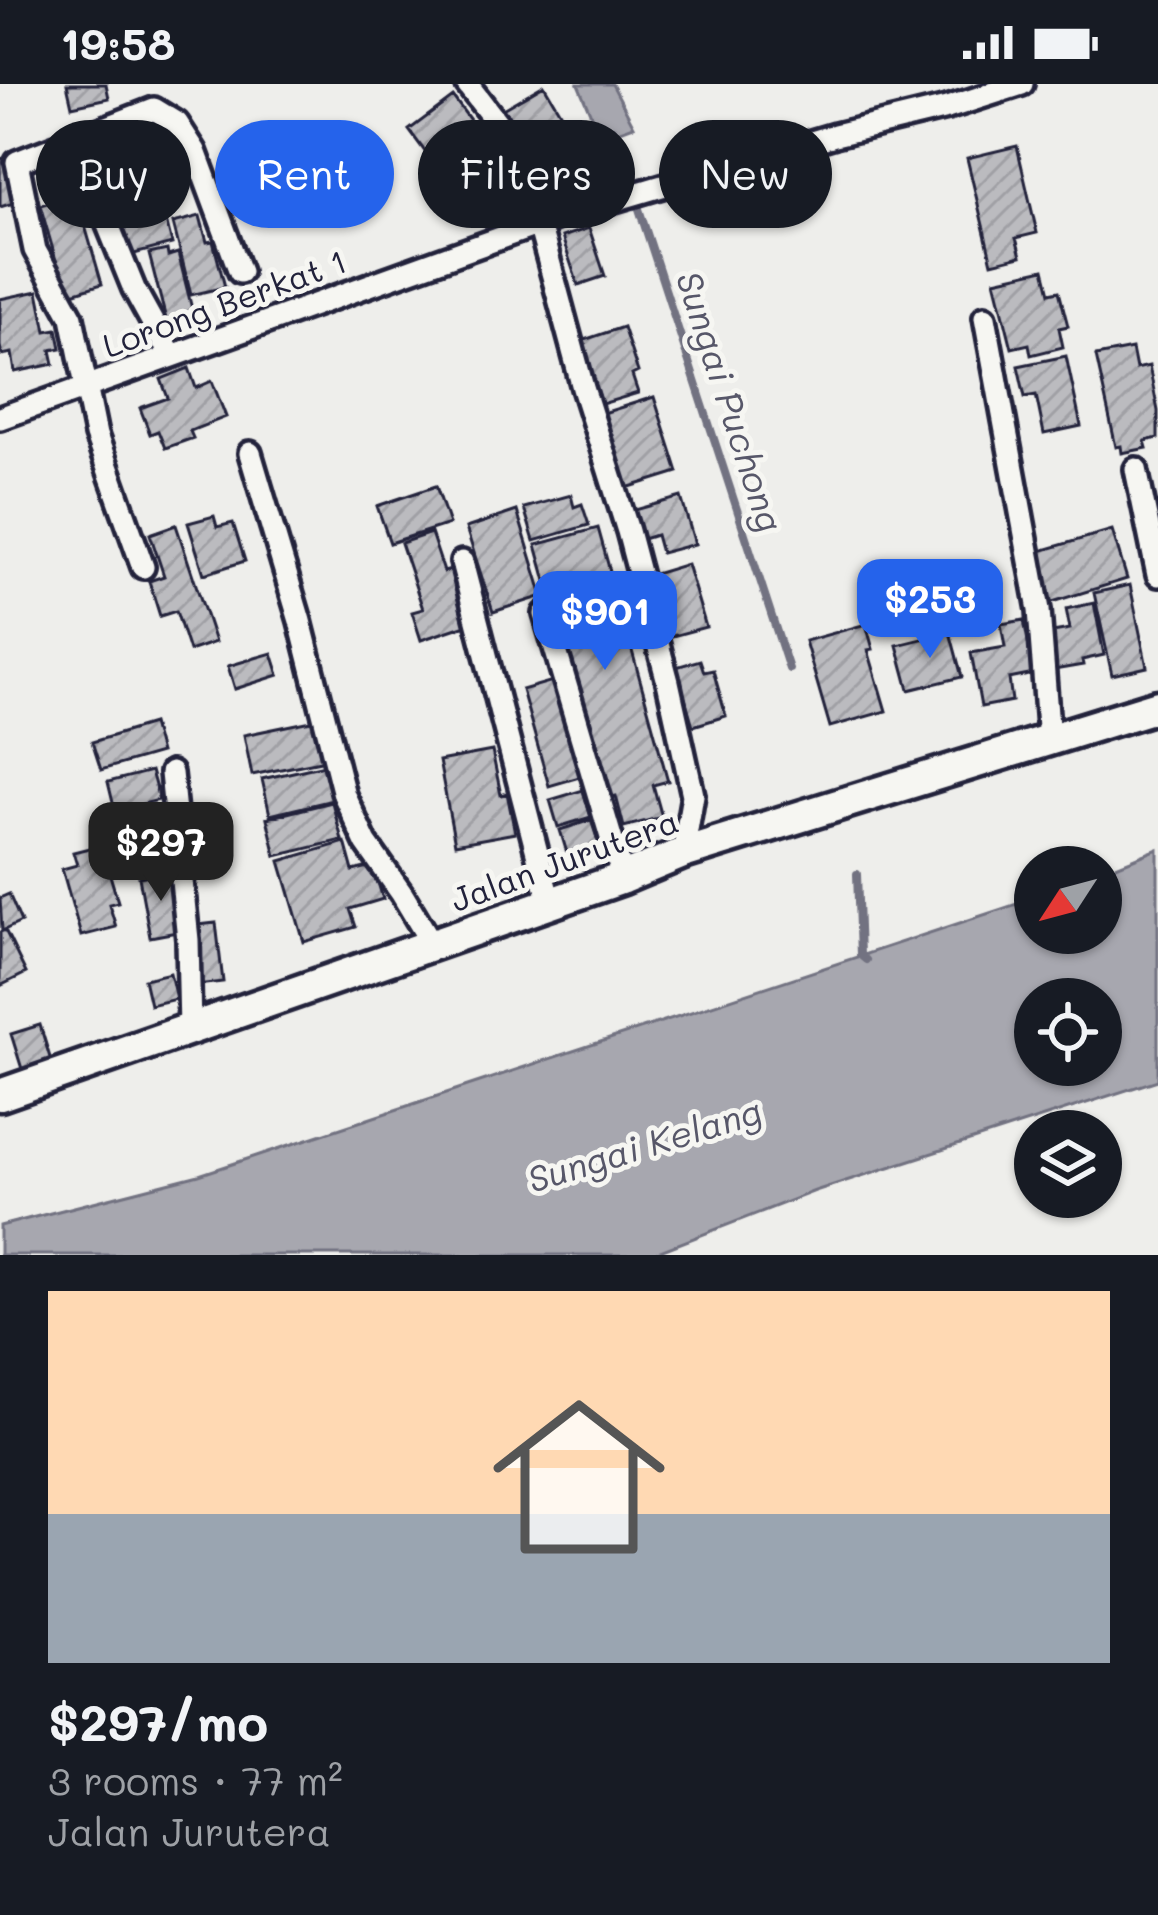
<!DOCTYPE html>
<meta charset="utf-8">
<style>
:root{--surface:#171b24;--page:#20242c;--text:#f1f3f6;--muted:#9ea1a6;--accent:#2563eb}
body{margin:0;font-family:Mali,sans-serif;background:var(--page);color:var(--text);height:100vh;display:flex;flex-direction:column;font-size:45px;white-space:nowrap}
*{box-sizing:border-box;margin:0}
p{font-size:39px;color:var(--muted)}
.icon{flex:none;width:66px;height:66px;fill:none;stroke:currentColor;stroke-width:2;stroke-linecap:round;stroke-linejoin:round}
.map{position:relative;height:1171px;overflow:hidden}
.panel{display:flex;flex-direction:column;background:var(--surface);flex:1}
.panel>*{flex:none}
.guide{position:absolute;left:36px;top:36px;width:1086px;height:108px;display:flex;gap:24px}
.needle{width:78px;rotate:234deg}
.fabs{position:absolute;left:1014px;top:762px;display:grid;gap:24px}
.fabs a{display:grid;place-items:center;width:108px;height:108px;border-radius:50%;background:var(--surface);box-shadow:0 3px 9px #0004;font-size:60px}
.price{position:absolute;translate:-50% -102px;padding:0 27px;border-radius:24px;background:var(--accent);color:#fff;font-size:39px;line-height:78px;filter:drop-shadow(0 3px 6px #0008)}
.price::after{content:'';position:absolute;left:50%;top:72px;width:36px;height:27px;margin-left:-18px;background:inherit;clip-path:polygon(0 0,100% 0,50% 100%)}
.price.active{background:#222;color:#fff}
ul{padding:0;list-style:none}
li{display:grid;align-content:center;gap:24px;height:636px;padding:0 48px}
li span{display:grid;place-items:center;height:372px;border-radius:0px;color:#555}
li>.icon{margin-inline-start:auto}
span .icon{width:216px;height:216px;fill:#fffc;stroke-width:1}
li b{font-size:51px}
.chip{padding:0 42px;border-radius:54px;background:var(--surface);box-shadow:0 3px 9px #0004;font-size:42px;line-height:108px}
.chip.active{background:var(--accent);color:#fff}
.status{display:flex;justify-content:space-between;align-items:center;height:84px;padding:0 60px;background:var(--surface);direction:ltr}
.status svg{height:33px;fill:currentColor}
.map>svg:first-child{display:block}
.water{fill:#a7a7af;stroke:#727281;stroke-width:3;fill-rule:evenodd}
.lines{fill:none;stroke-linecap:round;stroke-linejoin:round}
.stream{stroke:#727281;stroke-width:8}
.building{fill:url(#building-hatch);stroke:#22223b;stroke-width:3}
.street-casing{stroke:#22223b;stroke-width:30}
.secondary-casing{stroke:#22223b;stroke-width:39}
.street{stroke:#f6f6f2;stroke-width:21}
.secondary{stroke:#f6f6f2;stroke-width:30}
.labels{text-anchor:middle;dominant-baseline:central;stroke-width:10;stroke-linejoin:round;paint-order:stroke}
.street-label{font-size:33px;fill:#22223b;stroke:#f6f6f2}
.water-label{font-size:36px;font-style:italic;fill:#575769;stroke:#f6f6f2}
</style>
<div class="status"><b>19:58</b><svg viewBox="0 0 49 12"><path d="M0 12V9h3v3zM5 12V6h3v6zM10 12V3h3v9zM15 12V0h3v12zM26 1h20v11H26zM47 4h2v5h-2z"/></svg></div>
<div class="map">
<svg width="1158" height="1171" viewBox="0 0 1158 1171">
<defs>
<pattern id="building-hatch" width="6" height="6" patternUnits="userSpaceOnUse" patternTransform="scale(3)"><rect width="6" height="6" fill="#bbbbbf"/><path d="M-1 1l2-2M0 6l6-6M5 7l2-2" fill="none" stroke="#a0a0a5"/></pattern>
</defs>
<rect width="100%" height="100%" fill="#eeeeeb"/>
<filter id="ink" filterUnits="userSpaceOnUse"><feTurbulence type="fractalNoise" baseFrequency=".00833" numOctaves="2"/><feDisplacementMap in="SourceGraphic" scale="24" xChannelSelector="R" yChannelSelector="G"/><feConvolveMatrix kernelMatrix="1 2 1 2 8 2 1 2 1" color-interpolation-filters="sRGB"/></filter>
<g filter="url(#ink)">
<path class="water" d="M578,0h34l22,42 -33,12z
M1158,765v231l-343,111 -165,64h-650v-29l199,-51 836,-277v35h66v-61zM1035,915h66v66h-66z"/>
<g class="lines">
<path class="stream" d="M613,45l176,540
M857,790l3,81 6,5"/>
</g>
<path class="building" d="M67,0h39l3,14 -37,8z
M544,1l27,46 -46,26 -26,-46z
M453,13l25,34 -44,33 -25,-34z
M1017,62l20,87 -21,5 5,18 -29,7 -25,-105z
M4,74l13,44 -17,5v-48z
M159,109l13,51 -45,12 -14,-51z
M76,111l26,89 -36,11 -26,-90z
M200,132l7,26 6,-1 12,46 -34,8 -18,-72z
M589,144l16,48 -27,9 -16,-48z
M167,166l1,6 10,-3 16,64 -27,6 -18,-69z
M1044,185l6,24 9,-2 9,35 -9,2 4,19 -32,8 -2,-11 -17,4 -17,-68z
M38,207l8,40 11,-2 4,19 -10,2 3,14 -39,8 -3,-19 -10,2 -2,-9v-47z
M623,243l15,45 -6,3 6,18 -36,11 -21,-63z
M1132,265l4,20 13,-3 9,45v27l-13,3 2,7 -25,5 -1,-7 -5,1 -20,-91z
M1066,272l15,70 -37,8 -8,-39 -11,2 -7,-31z
M189,284l7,20 16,-7 14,36 -36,14 3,7 -28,10 -7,-17 -8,3 -10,-26 28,-10 -7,-19z
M654,313l24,75 -55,17 -23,-75z
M436,402l13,38 -59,19 -13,-37z
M571,411l3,12 8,-3 7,21 -55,16 -10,-33z
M681,413l14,47 -34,9 -5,-18 -13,4 -8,-29z
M517,427l26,85 -50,16 -27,-84z
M214,432l3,11 16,-4 12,38 -41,13 -16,-51z
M176,441l39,117 -26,9 -13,-40 -16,5 -11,-35 15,-5 -14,-42z
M598,444l70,253 -15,4 9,32 -38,10 -8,-31 -9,2 -71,-253z
M1112,446l15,49 -81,25 -16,-50z
M431,449l13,39 10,-3 18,54 -51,17 -9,-28 11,-3 -22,-66z
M687,480l19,63 -37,10 -18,-62z
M1130,501l17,82 -35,8 -18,-82z
M1094,519l10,52 -22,5 1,5 -29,5 -7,-37 23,-4 -4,-20z
M1024,536l10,54 -25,5 3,22 -31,6 -10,-54 34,-6 -4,-23z
M866,540l7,25 -5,1 18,61 -56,16 -25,-86z
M950,548l12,45 -53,13 -12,-45z
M272,569l7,22 -44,14 -7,-23z
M700,576l4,12 9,-2 13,46 -33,10 -17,-59z
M556,596l27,96 -34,10 -27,-96z
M321,635l9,40 -78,16 -8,-40z
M152,640l8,29 -59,17 -9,-28z
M492,667l9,44 6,-2 8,40 -60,11 -16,-83z
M329,680l8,35 -67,16 -8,-36z
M151,687l8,29 -44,11 -7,-29z
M583,706l8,27 -33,10 -8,-27z
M332,718l10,38 -66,16 -9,-38z
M591,736l8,24 -32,9 -7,-23z
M345,758l8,29 20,-5 10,33 -33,10 6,18 -52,15 -24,-81z
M101,761l17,57 -9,2 7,23 -35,9 -19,-67 15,-4 -4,-13z
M171,787l11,60 -32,6 -11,-60z
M9,810l12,28 -19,9 -2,-33z
M216,839l7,59 -27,3 -7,-59z
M5,846l21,43 -26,13v-54z
M170,889l6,26 -26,6 -6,-26z
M40,941l11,36 -29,8 -11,-35z"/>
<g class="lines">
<g class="street-casing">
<path id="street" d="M467,0l100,130
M79,52l27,84 28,69 37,67
M539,140l44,164 45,143 40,151 25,113 -10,58
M985,233l54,293 10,130
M0,334l567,-204 268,-79 112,-27 75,-24
M250,369l50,168 44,174 22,48 36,51 30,50
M1136,385l22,106
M462,478l88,341
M143,483l-47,-132 -24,-118 -37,-67 -18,-88 137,-53 23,14 18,28 45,121
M545,530l78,264
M171,689l17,167 2,89"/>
</g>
<g class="secondary-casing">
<path id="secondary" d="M0,1011l623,-217 60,-25 475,-147"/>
</g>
<use href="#street" class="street"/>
<use href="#secondary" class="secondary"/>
</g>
</g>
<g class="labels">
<g class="street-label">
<text transform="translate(224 218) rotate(-20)">Lorong Berkat 1</text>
<text transform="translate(564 775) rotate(-20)">Jalan Jurutera</text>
</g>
<g class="water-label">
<text transform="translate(731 317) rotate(72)">Sungai Puchong</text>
<text transform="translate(644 1060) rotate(-17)">Sungai Kelang</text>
</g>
</g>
</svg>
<div class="fabs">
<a><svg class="needle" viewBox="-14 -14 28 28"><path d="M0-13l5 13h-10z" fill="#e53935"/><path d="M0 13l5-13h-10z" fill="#9ea1a6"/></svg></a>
<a><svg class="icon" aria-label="locate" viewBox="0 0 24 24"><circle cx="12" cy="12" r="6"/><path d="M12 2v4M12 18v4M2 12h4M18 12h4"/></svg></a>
<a><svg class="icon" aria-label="layers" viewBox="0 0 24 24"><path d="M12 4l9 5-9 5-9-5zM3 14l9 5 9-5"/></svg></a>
</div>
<b class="price" style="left:930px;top:577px">$253</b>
<b class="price" style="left:605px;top:589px">$901</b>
<b class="price active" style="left:161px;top:820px">$297</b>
<div class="guide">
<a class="chip">Buy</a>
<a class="chip active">Rent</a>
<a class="chip">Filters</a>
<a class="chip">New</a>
</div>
</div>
<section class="panel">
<ul>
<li><span style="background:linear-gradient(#ffd9b3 60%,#9aa5b1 0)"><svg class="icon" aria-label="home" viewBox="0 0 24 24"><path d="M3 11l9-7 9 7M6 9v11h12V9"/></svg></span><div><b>$297/mo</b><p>3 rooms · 77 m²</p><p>Jalan Jurutera</p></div></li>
</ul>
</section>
